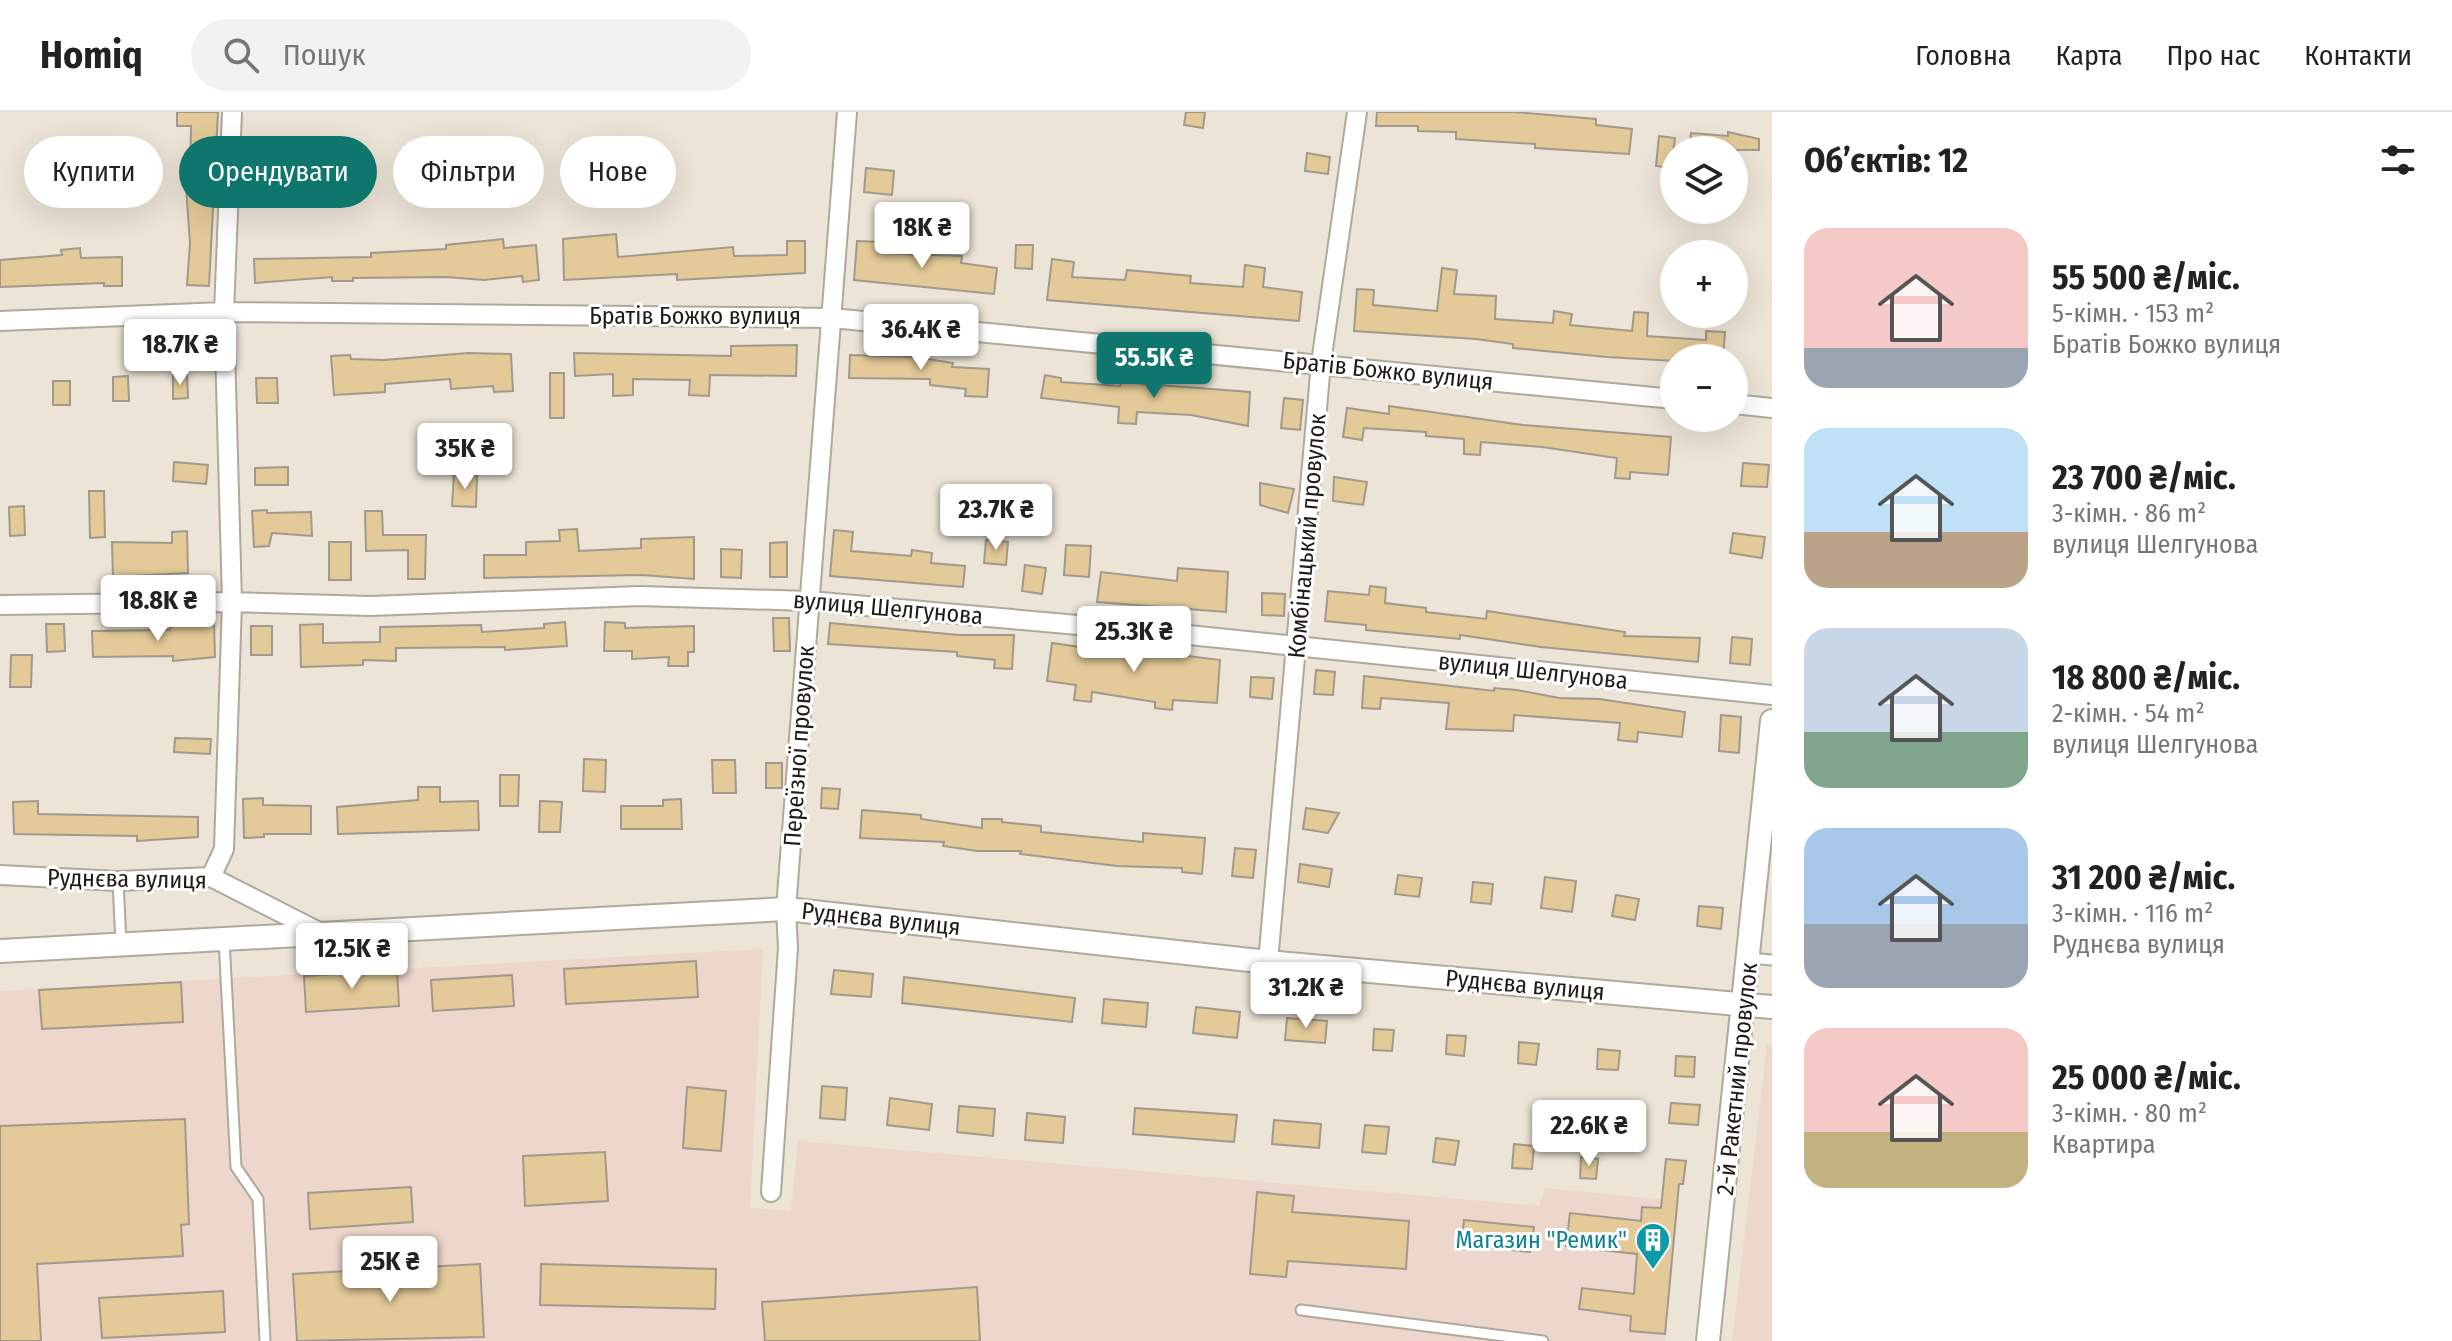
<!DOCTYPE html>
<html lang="uk">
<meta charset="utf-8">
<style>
:root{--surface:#fff;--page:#f2f2f2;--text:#222;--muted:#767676;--line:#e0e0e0;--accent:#0f766e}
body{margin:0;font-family:"Fira Sans Condensed",sans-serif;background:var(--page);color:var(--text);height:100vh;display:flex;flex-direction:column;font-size:30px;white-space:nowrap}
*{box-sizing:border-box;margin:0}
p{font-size:26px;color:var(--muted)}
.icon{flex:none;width:44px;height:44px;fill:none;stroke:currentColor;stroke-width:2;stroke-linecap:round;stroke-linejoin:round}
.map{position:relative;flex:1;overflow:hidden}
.panel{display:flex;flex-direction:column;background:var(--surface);width:680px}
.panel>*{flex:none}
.guide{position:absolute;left:24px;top:24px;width:760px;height:72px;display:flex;gap:16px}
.tools{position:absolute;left:1660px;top:24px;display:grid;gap:16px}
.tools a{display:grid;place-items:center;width:88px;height:88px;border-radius:50%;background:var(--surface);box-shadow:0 8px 32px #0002;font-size:40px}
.price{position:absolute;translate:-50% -68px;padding:0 18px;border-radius:8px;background:#fff;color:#222;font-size:26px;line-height:52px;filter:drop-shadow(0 2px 4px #0008)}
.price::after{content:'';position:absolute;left:50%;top:48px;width:24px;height:18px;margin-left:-12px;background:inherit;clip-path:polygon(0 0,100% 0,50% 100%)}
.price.on{background:var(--accent);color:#fff}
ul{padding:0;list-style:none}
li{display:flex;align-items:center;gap:24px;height:200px;padding:0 32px}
li span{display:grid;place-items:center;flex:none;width:224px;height:160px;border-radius:24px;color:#555}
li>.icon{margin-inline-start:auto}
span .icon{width:96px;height:96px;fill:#fffc;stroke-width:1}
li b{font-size:34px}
h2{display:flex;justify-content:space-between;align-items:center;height:96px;padding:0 32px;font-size:34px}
.pill{padding:0 28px;border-radius:36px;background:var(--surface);box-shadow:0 8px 32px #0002;font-size:28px;line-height:72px}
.pill.on{background:var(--accent);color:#fff}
header{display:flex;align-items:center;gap:48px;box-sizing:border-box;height:112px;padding:0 40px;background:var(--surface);border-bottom:2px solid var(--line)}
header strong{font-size:38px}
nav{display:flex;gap:44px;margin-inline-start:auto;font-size:28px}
.search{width:560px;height:72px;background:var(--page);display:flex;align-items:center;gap:20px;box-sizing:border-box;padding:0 28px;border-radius:44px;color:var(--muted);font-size:30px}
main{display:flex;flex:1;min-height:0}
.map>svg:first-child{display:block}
.industrial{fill:#edd6cb}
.building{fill:#e3ca98;stroke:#a19a8c;stroke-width:2}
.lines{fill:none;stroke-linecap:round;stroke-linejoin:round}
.service-casing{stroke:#b0a99b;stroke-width:13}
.minor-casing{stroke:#b0a99b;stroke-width:22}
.tertiary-casing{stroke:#b0a99b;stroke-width:26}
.service{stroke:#fff;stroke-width:9}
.minor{stroke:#fff;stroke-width:18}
.tertiary{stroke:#fff;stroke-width:22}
.labels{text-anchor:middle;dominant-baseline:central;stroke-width:6;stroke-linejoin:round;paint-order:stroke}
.street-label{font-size:24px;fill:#1e1c17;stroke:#fff}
.culture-label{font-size:24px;fill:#0d838f;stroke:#fff;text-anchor:end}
</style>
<header>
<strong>Homiq</strong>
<div class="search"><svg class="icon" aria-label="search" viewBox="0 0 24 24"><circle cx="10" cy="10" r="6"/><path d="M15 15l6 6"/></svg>Пошук</div>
<nav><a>Головна</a><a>Карта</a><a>Про нас</a><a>Контакти</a></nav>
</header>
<main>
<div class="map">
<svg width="1772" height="1229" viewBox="0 0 1772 1229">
<rect width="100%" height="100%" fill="#ece4d6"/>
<path class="industrial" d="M763,837l-13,259 41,3 7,-70 741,65 6,-18 132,13 -12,140h-1665v-350z
M1767,933h5v296h-40z"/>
<path class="building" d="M177,0h41l-9,174 -22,-1 3,-42 -4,-56h4l1,-61h-14z
M1186,0h19l-2,16 -19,-3z
M1377,0h137l82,7v6l36,4 -3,25 -94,-6v-4l-79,-5v-7l-38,-1v-5h-42z
M1728,20l31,7v11h-70l2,-17 37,3z
M1659,24l16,2 -4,30 -15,-2z
M1307,41l23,4 -2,17 -23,-3z
M866,56l28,3 -2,24 -28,-3z
M616,122l2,23 115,-10 1,9 53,-1v-14h18v32l-128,7v-6l-113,6 -1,-41z
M503,127l1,9 32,-3 3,35 -16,2 -1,-6 -38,4 -37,-3 -94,1v3h-21v-4l-77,6 -1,-24 117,-2v-4l75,-4v-4z
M857,129l22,1 -1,11 84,3 -1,7 36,5 -3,26 -140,-14z
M1016,133h17l-1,24 -17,-1z
M80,136l1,10 41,-1v29h-18v-3l-104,4v-27l62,-5 -1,-5z
M1052,147l22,3 -2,15 53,3 2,-10 64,6 -1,7 53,4 2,-22 20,3 -2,19 39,5 -3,29 -252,-21z
M1442,156l15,2 -3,24 42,2 -1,23 58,4 1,-12 18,3 -2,11 62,6 2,-19 14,1 -1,23 59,4v-9l19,1 -2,26h-49v3l-67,-4 -94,-9v-4l-37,-5 -122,-8 3,-42 17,1 -1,15 64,6z
M797,233l-1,31 -86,-1 -1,21 -20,-1 1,-15 -57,-1v16l-20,1v-22l-38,2 -1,-23 157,3v-10z
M468,241l43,1 2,37 -19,1 -1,-6 -42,3 -1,-10 -65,5v8l-51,3 -3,-39 19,-1 1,4 33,1z
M850,243l66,2 37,6 -1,4 37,2 -2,28 -22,-1 1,-7 -36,-4v-6l-81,-1z
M550,261h14v45h-14z
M173,263h14l1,23 -15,1z
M1045,263l16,3v4l59,4 1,-4 129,10 -2,34 -57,-11 -54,-3 -1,12 -18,-1 1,-16 -78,-9z
M128,264l1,25h-16v-24z
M256,266h21l1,25h-21z
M53,269h17v24h-17z
M1284,286l19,2 -3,30 -19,-2z
M1389,294l134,19 148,12 -3,38 -38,-3v7l-15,-1 2,-20 -75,-11 -61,-5 -1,13 -16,-1v-15l-38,-3v-4l-62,-4 -2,12 -19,-3 4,-29 42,6z
M174,350l34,3 -2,19 -33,-3z
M1743,351l26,2 -2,22 -26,-1z
M288,355v18h-33v-17z
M454,362l23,2 -1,31 -24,-1z
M1334,365l33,5 -4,23 -30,-4z
M1260,371l34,6 -6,24 -28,-8z
M89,379h15l1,46 -15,1z
M24,394l1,29 -15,1 -1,-29z
M267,398v3l44,-1 1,24 -40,-3 -3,13 -15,1 -2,-36z
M365,399h17l1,24h43l-1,44h-17v-29l-42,1z
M577,417l2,22 62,-3v-9l53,-2v42l-52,-4 -158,3v-23h42v-13l34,-1 -1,-11z
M834,418l19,2 -2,19 60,5 1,-6 20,3 -1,10 34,3 -2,21 -133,-11z
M187,419l1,42 -75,4 -1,-35 60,1v-11z
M1733,421l32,4 -3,21 -32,-5z
M986,428l22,2 -2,23 -22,-2z
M329,430h22v38h-22z
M787,430v35h-17v-34z
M1066,433l25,1 -2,31 -25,-2z
M721,437l21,1 -1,28 -20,-1z
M1025,453l21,3 -4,26 -20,-3z
M1178,456l50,4 -2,40 -129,-10 4,-30 76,9z
M1370,474l16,2 -1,15 41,5v4l60,7 1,-8 138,21 -1,4 76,2 -2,24 -157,-15 -81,-12v4l-94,-9v-5l-41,-4 3,-30 41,4z
M1262,481l23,1 -1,22 -22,-1z
M773,506h16l1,33h-16z
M565,510l2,24 -62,4v-3l-109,1v13l-33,-1v5l-62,2 -1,-42 23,-1v19l57,-1v-15l101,-2 1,7 62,-4v-4z
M605,510l20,1v5l69,-2v26h-6v14h-20l1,-9 -37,2v-8h-28z
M200,511h14l1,34 -42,4v-5l-80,1 -1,-26 78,-1v-3z
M830,511l129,12h55l-2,34 -18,-1 1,-8 -38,-4v-4l-129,-8z
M46,512h18l1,27 -18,1z
M251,514h21v29h-21z
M1732,525l20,2 -2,26 -20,-2z
M1080,530l140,18 -3,43 -44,-3 -1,10 -17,-2v-6l-63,-10 -1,10 -17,-2 2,-15 -29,-4 5,-38 28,4z
M11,543h21l-1,32h-21z
M1316,558l19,2 -2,23 -19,-1z
M1364,564l130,15v-3l23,2 42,8 41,1 85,13 -3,25 -44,-5 -1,10 -19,-2 2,-17 -106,-8 -1,16 -67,-2 3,-26 -68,-5 -1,11 -18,-1z
M1251,565l23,1 -2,21 -22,-2z
M1721,603l20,2 -2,36 -20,-2z
M175,626l36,1 -1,15 -36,-2z
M584,647l22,1 -1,32 -22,-1z
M712,648h23l1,33h-23z
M766,651h16v25h-16z
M500,663h19l-1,31h-18z
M418,675h22v15l38,-1 1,29 -141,4 -1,-27 81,-7z
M822,676l18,1 -2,20 -17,-1z
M263,686v7l48,1v28h-47v3l-20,1 -1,-39z
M681,687l1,30h-61v-23h42v-6z
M38,689v13l160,3v20l-61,4v-5l-123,-2 -1,-32z
M540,689l22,1 -2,30h-21z
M1306,696l33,5 -11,20 -25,-4z
M862,698l59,5v4l61,9v-9h20v3l39,4v6l102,10v-9l62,5 -3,36 -20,-2v-4l-65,-2 -97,-12 1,-3h-44l-34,-5 1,-4 -84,-4z
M1235,736l21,2 -3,28 -21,-2z
M1300,752l32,5 -3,18 -31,-5z
M1398,763l24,3 -3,19 -24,-3z
M1545,765l31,4 -4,31 -31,-4z
M1473,770l20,2 -2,20 -20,-2z
M1616,783l23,4 -4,21 -23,-4z
M1699,794l24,2 -2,21 -24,-3z
M696,849l2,36 -132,7 -2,-35z
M397,858l2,36 -93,6 -2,-36z
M834,858l39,4 -2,23 -40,-3z
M512,863l2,31 -81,5 -2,-31z
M904,865l171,21 -3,24 -170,-19z
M181,870l2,40 -141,7 -3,-39z
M1104,887l44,4 -2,24 -44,-4z
M1196,895l44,5 -3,26 -44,-5z
M1287,906l40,3 -2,22 -40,-3z
M1374,917l20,1 -2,21 -19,-1z
M1447,923l19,1 -2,20 -18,-2z
M1519,930l20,2 -3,21 -18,-2z
M1598,937l22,2 -2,19 -21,-1z
M1676,944l19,1 -1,20 -19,-1z
M822,974l25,2 -2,32 -25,-2z
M687,975l39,4 -5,60 -38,-3z
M890,986l42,6 -3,26 -42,-5z
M1671,991l29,2 -2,20 -29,-2z
M959,994l36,3 -2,27 -36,-4z
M1135,996l102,7 -3,27 -101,-8z
M1027,1001l38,4 -2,26 -38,-3z
M185,1007l4,105 -8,1 2,31 -146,8 4,77h-41v-215z
M1274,1008l47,4 -2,24 -47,-4z
M1365,1013l24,2 -3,27 -24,-2z
M1436,1026l23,3 -4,24 -22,-3z
M1514,1032l20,2 -2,23 -20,-1z
M605,1040l3,49 -83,5 -2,-50z
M1581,1045l17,2 -2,20 -16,-1z
M1666,1047l20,2 -3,23h-4l-14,150 -35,-3 1,-15 -52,-7 3,-21 52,6 3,-40 -71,-8 4,-33 71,8 1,-14 19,1z
M411,1075l2,35 -103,7 -2,-36z
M1257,1080l37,4 -2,16 117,9 -3,48 -118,-8 -2,16 -36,-3z
M1464,1108l70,7 -4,25 -69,-7z
M480,1152l4,73 -187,4 -4,-67z
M541,1152l175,5 -1,40 -175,-4z
M977,1175l3,54h-215l-3,-39z
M223,1179l2,41 -123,6 -3,-40z"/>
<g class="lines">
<g class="service-casing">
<path id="service" d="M118,769l3,63
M224,827l12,228 22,32 7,142
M1749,846l23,2
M1301,1198l242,31"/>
</g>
<g class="minor-casing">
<path id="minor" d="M0,209l224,-9 608,6 842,81
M1734,292l38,4
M0,493l232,-3 139,4 269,-10 170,5 369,33 593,61
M0,763l118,6 93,-4 112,57
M211,765l13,-28 8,-247 -8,-290 8,-200
M1268,850l53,-599 36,-251
M771,1080l17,-244 -2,-39 61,-797"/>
</g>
<g class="tertiary-casing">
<path id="tertiary" d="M0,839l786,-42 482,53 504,45
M1708,1229l64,-620"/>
</g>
<use href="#service" class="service"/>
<use href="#minor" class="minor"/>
<use href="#tertiary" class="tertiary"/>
</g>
<defs>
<g id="building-pin" transform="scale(1.8)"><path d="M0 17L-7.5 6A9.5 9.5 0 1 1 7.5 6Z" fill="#0f9aa8" stroke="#fff"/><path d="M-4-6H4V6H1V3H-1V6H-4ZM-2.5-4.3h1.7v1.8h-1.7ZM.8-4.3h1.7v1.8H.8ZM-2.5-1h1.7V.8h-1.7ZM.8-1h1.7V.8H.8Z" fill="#fff"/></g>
</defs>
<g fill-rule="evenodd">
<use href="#building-pin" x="1653" y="1128"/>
</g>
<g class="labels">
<g class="street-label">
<text x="695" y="204">Братів Божко вулиця</text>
<text transform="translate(1388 259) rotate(6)">Братів Божко вулиця</text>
<text transform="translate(1307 424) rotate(-85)">Комбінацький провулок</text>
<text transform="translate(888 496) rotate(5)">вулиця Шелгунова</text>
<text transform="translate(1533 559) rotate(6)">вулиця Шелгунова</text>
<text transform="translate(799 634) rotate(-86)">Переїзної провулок</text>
<text transform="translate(127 767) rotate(1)">Руднєва вулиця</text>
<text transform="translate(881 807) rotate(6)">Руднєва вулиця</text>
<text transform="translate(1525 873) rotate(5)">Руднєва вулиця</text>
<text transform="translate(1737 967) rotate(-84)">2-й Ракетний провулок</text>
</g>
<g class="culture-label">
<text x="1627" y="1128">Магазин "Ремик"</text>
</g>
</g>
</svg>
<div class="tools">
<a><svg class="icon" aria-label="layers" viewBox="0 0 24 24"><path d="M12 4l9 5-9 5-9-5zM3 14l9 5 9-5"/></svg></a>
<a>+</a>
<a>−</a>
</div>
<b class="price" style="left:922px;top:158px">18K ₴</b>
<b class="price" style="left:921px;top:260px">36.4K ₴</b>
<b class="price" style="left:180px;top:275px">18.7K ₴</b>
<b class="price on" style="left:1154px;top:288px">55.5K ₴</b>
<b class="price" style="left:465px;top:379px">35K ₴</b>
<b class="price" style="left:996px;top:440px">23.7K ₴</b>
<b class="price" style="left:158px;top:531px">18.8K ₴</b>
<b class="price" style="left:1134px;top:562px">25.3K ₴</b>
<b class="price" style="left:352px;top:879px">12.5K ₴</b>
<b class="price" style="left:1306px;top:918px">31.2K ₴</b>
<b class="price" style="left:1589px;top:1056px">22.6K ₴</b>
<b class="price" style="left:390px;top:1192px">25K ₴</b>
<div class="guide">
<a class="pill">Купити</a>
<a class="pill on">Орендувати</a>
<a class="pill">Фільтри</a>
<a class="pill">Нове</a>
</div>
</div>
<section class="panel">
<h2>Об’єктів: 12<svg class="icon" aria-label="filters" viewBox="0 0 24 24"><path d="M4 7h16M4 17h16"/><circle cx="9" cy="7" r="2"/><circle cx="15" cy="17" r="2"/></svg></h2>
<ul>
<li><span style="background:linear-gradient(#f6c9c9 75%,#9aa5b1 0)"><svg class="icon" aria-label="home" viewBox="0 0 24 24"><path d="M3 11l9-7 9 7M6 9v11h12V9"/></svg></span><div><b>55 500 ₴/міс.</b><p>5-кімн. · 153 m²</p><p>Братів Божко вулиця</p></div></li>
<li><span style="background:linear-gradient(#bfe0f5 65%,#b9a48a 0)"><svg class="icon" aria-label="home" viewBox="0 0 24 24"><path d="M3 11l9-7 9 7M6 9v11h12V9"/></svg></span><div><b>23 700 ₴/міс.</b><p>3-кімн. · 86 m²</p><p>вулиця Шелгунова</p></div></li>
<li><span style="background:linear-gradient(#c9d6e8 65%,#7fa58c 0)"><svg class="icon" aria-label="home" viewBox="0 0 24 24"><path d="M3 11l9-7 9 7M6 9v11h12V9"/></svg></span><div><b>18 800 ₴/міс.</b><p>2-кімн. · 54 m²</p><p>вулиця Шелгунова</p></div></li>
<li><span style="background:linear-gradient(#a9c7e8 60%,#9aa5b1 0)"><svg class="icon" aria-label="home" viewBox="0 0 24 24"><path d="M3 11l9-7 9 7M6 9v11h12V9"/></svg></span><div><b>31 200 ₴/міс.</b><p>3-кімн. · 116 m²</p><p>Руднєва вулиця</p></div></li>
<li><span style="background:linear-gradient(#f6c9c9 65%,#c2b280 0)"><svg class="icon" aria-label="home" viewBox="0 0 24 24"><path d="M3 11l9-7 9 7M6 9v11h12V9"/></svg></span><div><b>25 000 ₴/міс.</b><p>3-кімн. · 80 m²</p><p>Квартира</p></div></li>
</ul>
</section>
</main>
